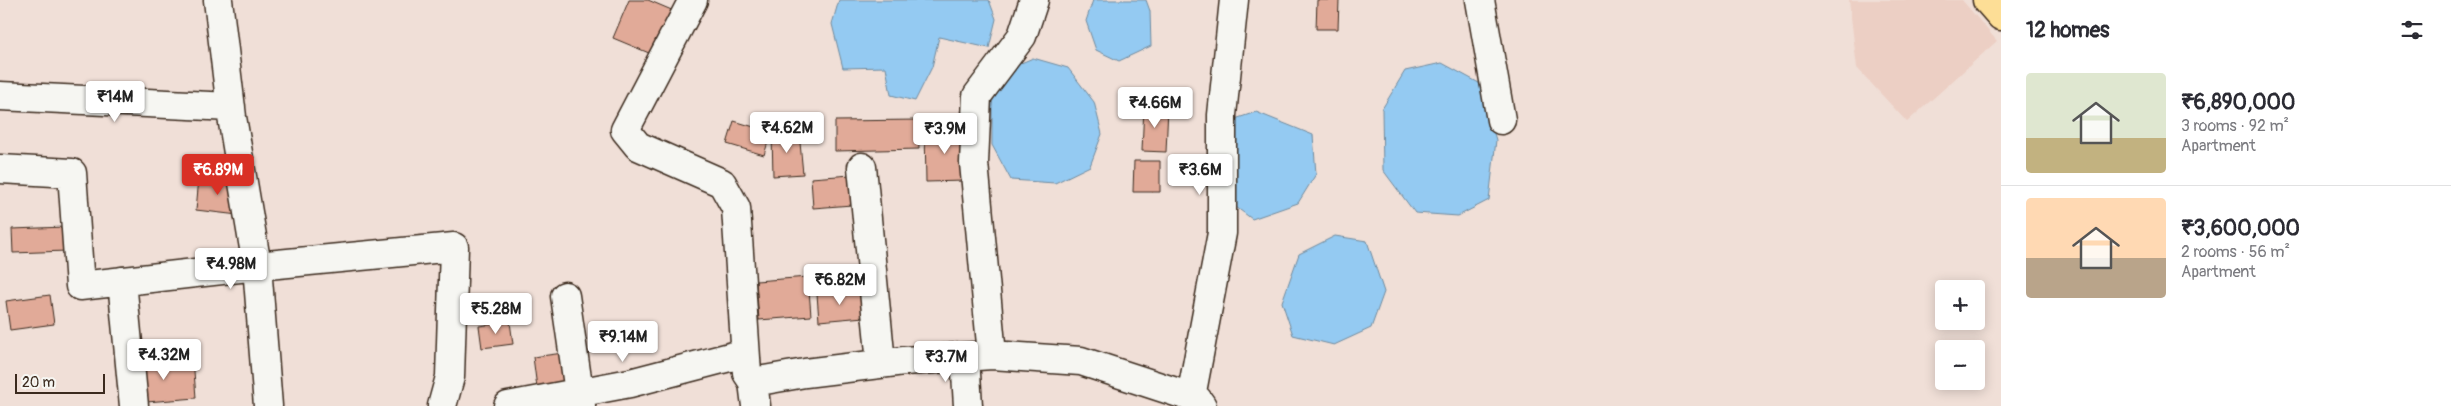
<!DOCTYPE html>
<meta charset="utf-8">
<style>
:root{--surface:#fff;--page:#f2f2f3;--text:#2b2b33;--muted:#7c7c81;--line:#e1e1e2;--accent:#d93025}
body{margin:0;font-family:Pangolin,sans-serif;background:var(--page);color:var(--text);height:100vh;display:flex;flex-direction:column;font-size:19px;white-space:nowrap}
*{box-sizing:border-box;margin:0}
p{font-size:16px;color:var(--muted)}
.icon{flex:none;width:28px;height:28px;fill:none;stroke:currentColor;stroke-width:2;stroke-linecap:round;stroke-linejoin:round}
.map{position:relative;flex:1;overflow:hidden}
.sheet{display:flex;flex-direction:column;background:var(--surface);width:450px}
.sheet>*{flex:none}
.fabs{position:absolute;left:1935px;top:280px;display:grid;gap:10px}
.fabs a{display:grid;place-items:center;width:50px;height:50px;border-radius:5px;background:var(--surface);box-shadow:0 2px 12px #0003;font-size:25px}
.scale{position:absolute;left:15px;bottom:12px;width:90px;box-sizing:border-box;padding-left:5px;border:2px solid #3b2a1e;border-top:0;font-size:14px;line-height:18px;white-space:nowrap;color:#3b2a1e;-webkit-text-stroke:4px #f6f6f2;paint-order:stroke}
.price{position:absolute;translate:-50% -42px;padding:0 11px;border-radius:5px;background:#fff;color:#222;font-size:16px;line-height:32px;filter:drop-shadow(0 1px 2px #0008)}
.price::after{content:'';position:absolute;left:50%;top:30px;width:15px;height:11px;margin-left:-8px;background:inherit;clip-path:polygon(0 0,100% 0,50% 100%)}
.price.active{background:var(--accent);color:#fff}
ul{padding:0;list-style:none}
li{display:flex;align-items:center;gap:15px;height:125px;padding:0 25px}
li+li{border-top:1px solid var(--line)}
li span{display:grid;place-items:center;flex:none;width:140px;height:100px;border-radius:5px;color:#555}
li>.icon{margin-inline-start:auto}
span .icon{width:60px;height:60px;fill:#fffc;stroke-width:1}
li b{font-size:21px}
h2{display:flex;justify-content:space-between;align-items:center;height:60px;padding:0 25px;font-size:21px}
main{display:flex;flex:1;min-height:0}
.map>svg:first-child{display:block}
.built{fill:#eccfc4}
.water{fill:#94caf2;stroke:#708a9d}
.building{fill:#e1aa98;stroke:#3b2a1e}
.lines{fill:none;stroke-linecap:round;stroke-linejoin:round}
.street-casing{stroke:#3b2a1e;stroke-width:31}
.primary-casing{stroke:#3b2a1e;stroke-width:31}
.street{stroke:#f6f6f2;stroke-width:28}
.primary{stroke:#fdde96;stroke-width:28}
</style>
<main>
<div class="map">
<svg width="2001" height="406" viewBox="0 0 2001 406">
<rect width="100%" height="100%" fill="#f0dfd7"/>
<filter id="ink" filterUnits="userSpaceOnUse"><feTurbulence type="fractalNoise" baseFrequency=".02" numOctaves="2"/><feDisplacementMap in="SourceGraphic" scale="10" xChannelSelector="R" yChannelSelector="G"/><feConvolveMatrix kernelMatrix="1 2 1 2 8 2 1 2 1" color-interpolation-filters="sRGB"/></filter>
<g filter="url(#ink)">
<path class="built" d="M1849,0h113l35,41 -90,81 -50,-54z"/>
<path class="water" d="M839,0h150l7,19 -7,29 -50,-11 -7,30 -17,34 -24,-6 -5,-28 -43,1 -11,-44z
M1093,0h53l4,11 1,35 -32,15 -23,-11 -10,-29z
M1033,58l35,10 26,34 8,32 -12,32 -35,17 -44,-3 -19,-35v-43l22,-36z
M1442,63l37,20 17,57 -7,60 -31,16 -43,-3 -32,-43 -1,-61 23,-38z
M1256,112l57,23 3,39 -18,29 -46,16 -20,-15 3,-85z
M1335,236l32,5 17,51 -13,36 -37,17 -41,-10 -11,-33 17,-48z"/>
<path class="building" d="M629,0h19l33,14 -20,44 -48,-20z
M1317,0h22l-1,29h-22z
M1144,106l24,1 -2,45 -24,-1z
M918,120l1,29 -84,2v-30z
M734,121l37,11 -7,23 -37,-11z
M925,128h39v53l-38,1z
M799,132l4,42 -30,2 -1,-42z
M1172,157l45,2 -1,27 -46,-2z
M1134,161h26v31h-27z
M851,175l1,30 -39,3 -2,-30z
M199,178l42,5 -3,32 -42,-5z
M65,227l1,24 -53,2 -1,-24z
M808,277l3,39 -52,4 -3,-39z
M862,290l2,27 -45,4 -2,-27z
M50,295l4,29 -44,6 -4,-29z
M510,322l3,22 -31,4 -3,-22z
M571,352l5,38 -38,5 -5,-38z
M193,358l3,40 -62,5 -3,-40z"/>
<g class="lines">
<g class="street-casing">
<path id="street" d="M218,0l14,117 25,149 11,140
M693,0l-68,130 13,16 84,37 14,25 11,165 6,9 3,24
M1480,0l21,120
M0,96l231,11
M862,167l19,196
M0,169l72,4 8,113 177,-20 197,-19 -4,130 -8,29
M122,281l12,125
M565,296l16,110
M992,355l-18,-192 3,-67 45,-60 12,-36
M965,357l3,49
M753,382l52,-9 99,-12 88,-6 89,6 110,36 6,2 5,7
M1191,397l31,-164v-118l12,-115
M508,406l122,-23 115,-30"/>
</g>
<g class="primary-casing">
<path id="primary" d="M1987,0l14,16"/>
</g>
<use href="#street" class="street"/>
<use href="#primary" class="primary"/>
</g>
</g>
</svg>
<div class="fabs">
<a>+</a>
<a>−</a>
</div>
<div class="scale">20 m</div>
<b class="price" style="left:115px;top:123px">₹14M</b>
<b class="price" style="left:1155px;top:129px">₹4.66M</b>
<b class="price" style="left:787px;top:154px">₹4.62M</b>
<b class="price" style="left:945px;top:155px">₹3.9M</b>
<b class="price active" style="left:218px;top:196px">₹6.89M</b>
<b class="price" style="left:1200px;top:196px">₹3.6M</b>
<b class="price" style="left:231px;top:290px">₹4.98M</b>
<b class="price" style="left:840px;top:306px">₹6.82M</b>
<b class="price" style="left:496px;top:335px">₹5.28M</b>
<b class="price" style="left:623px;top:363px">₹9.14M</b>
<b class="price" style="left:164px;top:381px">₹4.32M</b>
<b class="price" style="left:946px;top:383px">₹3.7M</b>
</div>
<section class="sheet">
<h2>12 homes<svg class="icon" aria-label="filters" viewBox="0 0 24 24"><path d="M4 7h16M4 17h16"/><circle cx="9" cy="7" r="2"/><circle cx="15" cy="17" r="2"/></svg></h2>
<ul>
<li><span style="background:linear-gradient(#dfe7d0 65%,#c2b280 0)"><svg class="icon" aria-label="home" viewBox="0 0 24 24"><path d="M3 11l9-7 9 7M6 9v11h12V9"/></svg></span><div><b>₹6,890,000</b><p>3 rooms · 92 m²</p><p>Apartment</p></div></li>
<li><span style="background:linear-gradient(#ffd9b3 60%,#b9a48a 0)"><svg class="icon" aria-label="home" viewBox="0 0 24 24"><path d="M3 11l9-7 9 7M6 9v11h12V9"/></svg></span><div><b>₹3,600,000</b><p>2 rooms · 56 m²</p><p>Apartment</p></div></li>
</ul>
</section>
</main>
